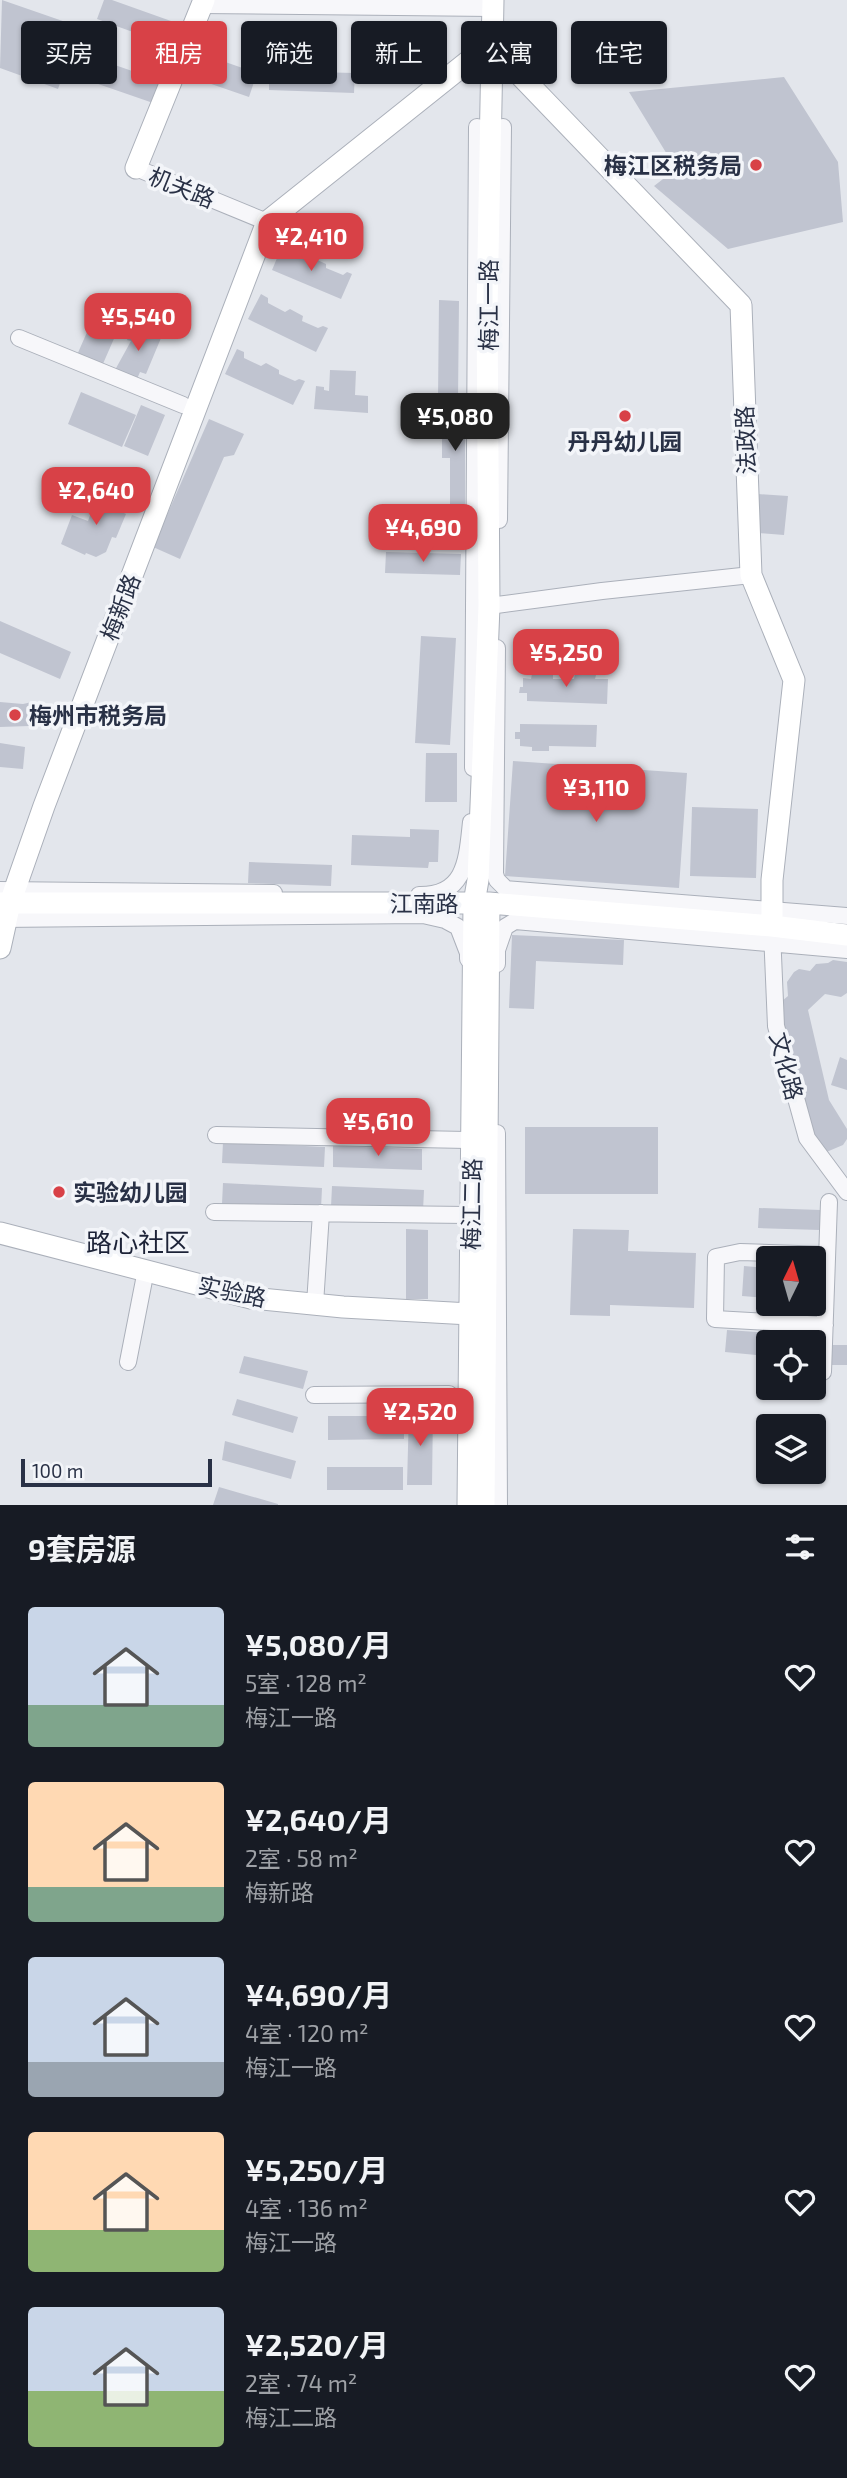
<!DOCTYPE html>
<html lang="zh">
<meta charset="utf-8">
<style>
:root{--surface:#171b24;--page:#20242c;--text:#f1f3f6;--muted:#9ea1a6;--accent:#d84147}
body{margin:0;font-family:"Exo 2","Noto Sans SC",sans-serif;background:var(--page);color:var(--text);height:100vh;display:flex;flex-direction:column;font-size:26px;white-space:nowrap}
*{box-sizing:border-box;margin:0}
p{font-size:23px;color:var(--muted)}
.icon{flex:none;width:38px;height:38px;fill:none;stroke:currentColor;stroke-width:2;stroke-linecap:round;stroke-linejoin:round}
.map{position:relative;height:1505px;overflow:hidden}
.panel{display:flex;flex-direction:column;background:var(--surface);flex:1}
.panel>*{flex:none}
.banner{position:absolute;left:21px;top:21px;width:805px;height:63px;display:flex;gap:14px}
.needle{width:46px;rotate:5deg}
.tools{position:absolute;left:756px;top:1246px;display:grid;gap:14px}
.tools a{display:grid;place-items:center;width:70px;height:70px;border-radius:7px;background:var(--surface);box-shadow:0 2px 5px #0004;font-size:35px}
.scale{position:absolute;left:21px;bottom:18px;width:191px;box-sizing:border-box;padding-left:7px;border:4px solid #293146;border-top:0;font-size:19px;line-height:24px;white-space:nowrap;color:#293146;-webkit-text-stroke:5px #f3f5f9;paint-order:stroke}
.price{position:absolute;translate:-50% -60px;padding:0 16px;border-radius:14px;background:var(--accent);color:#fff;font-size:23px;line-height:46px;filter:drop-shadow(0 2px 4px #0008)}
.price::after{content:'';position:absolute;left:50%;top:42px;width:21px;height:16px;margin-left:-10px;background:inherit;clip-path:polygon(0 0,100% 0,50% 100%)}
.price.active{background:#222;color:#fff}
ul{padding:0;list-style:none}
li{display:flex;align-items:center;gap:21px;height:175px;padding:0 28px}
li span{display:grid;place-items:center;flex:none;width:196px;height:140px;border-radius:7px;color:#555}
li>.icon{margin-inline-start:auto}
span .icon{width:84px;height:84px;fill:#fffc;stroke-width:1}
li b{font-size:30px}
h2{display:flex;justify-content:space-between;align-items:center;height:84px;padding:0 28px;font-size:30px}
.pill{padding:0 24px;border-radius:7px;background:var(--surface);box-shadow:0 2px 5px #0004;font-size:24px;line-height:63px}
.pill.active{background:var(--accent);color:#fff}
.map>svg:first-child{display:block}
.building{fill:#c0c4d0}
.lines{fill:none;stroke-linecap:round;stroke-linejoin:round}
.street-casing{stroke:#abb0ba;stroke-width:18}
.secondary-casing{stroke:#abb0ba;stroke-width:23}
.street{stroke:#f7f7fa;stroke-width:16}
.secondary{stroke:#fff;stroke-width:21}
.poi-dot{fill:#d84147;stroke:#f3f5f9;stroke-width:2.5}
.labels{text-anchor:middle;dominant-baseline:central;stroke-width:7;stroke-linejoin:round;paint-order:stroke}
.poi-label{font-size:23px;font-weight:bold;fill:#293146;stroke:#f3f5f9;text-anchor:start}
.street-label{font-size:23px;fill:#293146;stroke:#f3f5f9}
.quarter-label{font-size:26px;fill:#1c2237;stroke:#f3f5f9}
</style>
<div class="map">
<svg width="847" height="1505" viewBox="0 0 847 1505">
<rect width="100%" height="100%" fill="#e3e6ec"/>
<path class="building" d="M2,0l78,27 -22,62 -58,-21z
M104,0h8l73,26 -8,22 -80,-29z
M201,37l18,6 -5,15 43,15 -8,24 -61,-21z
M83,54l81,28 -8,22 -81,-28z
M269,71l86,2 -1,20 -85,-3z
M784,77l54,85 5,60 -115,27 -74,-63 22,-17 -47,-77z
M283,244l8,4v5l17,7 5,-2 13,6v4l17,7 4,-3 5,2 -11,25 -69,-29z
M261,294l7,4v5l17,9 5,-3 13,7 -1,5 16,7 5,-2 5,2 -12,24 -68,-33z
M102,298l25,11 -25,57 -25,-11z
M439,300l20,1 -1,98h-20z
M133,326l28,12 -15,36 -6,-2 -3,7 -22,-9 16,-29 -4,-1z
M237,349l7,3v6l17,8 5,-3 13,7v4l16,7 4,-2 6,2 -12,24 -68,-31z
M330,370l26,1 -1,24 13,1v17l-54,-4 2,-23 8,1v3l5,1z
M81,392l55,23 -14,32 -54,-23z
M141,405l24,10 -17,41 -24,-10z
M442,407l23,1v101h-15v-51h-8z
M209,419l35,15 -10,21 -10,2 -44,102 -27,-12z
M99,492l27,10 -4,10 4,2 -10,24 -4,-1 -6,15 -10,5 -10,-4 -1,2 -24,-11 11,-29 16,6z
M758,494l30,2 -4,39 -25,-2 1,-20h-3z
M386,552l75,2 -1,21 -75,-2z
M0,621l71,31 -11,27 -60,-26z
M421,636l35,2 -6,107 -35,-2z
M532,674l21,1v4h21l1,-5 21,1 -1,4h13l-1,25 -80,-3v-8h-8l1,-6h3v-9l8,1z
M0,702l23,2 9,-2 -3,24 -29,1z
M520,724l77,1 -1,22 -47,-1v5h-17v-4l-12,-1v-7h-5v-7h5z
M0,743l25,4 -2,22 -23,-2z
M426,753h31v49h-32z
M513,761l174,12 -8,115 -174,-12z
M692,807l66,2 -2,69 -66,-2z
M410,829l29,1 -1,32h-9l-1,6 -77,-3 1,-30 58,2z
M249,862l83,3 -1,21 -83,-3z
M512,935l112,5 -1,25 -87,-4 -2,48 -25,-1z
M833,960l14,2v31l-6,4 -16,-3 -17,16 21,90 18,29v10l-4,6 -19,8 -15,-27 -25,-91 -2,-34 6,-5 -1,-14 7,-10 5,-3 11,2 6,-7 12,-1z
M840,1057l7,3v30l-16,-5z
M525,1127h133v67h-133z
M223,1142l102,5 -1,20 -102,-4z
M333,1146l89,3v21l-89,-3z
M223,1183l99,5 -1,21 -99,-5z
M332,1186l92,4 -1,21 -92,-4z
M759,1208l62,2 -1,20 -62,-2z
M406,1229l22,1v69h-22z
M573,1229l56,1 -1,21 68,2 -2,55 -84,-3v11l-40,-1z
M744,1266l24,2v30l-26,-2z
M814,1270l5,1 -2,29h-3z
M727,1330l87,6v6h-46v14l-43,-4z
M832,1345h15v20h-16z
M244,1356l64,15 -5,18 -64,-16z
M237,1399l61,18 -5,16 -61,-18z
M409,1410h24l-1,75h-25z
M328,1416h76v23l-76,1z
M225,1441l71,20 -5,18 -69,-19z
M327,1467h76v23h-76z
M219,1487l59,17v1h-65z"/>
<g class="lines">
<g class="street-casing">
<path id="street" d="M200,5l292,3
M136,168l131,54
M19,338l164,67
M499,520l4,-393
M489,606l113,-15 149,-16
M497,648l-2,226 2,6 9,9 341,27
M473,768l4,-641
M0,890l274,3
M419,895c47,1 48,-36 52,-73
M0,919l423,-4 22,5 13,7 10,26v6
M772,932l4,94 31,112 40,54
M497,964v-14l8,-23 10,-6 332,29
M497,1133l2,372
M216,1135l251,5
M214,1212l253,3
M315,1304l6,-91
M825,1325l-110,-6 1,-62 24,-5 87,3
M128,1362l18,-92
M823,1372l6,-170
M314,1395l135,-1"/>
</g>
<g class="secondary-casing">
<path id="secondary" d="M490,44l251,261 10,270 43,105 -22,200v46
M136,168l68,-168
M0,903h489l283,23 75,9
M0,948l10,-45 34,-97 223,-584 223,-178
M0,1233l251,65 92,9 127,7
M468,1505l6,-602 4,-23 11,-274 -2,-297 6,-309
M484,1505l5,-602"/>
</g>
<use href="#street" class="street"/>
<use href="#secondary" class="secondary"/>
</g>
<g class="poi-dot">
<circle cx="756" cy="165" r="7"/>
<circle cx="625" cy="416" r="7"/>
<circle cx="15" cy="715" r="7"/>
<circle cx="59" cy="1192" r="7"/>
</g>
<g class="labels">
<g class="poi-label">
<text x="742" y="165" text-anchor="end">梅江区税务局</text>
<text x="625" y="441" text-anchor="middle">丹丹幼儿园</text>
<text x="29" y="715">梅州市税务局</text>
<text x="73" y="1192">实验幼儿园</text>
</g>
<g class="street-label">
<text transform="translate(182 187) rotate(22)">机关路</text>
<text transform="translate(488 305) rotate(-90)">梅江一路</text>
<text transform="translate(745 440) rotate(-92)">法政路</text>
<text transform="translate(120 607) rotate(-69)">梅新路</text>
<text x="424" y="903">江南路</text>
<text transform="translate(787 1066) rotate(75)">文化路</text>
<text transform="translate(471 1204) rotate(-89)">梅江二路</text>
<text transform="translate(232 1291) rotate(12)">实验路</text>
</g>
<g class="quarter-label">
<text x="138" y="1241">路心社区</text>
</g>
</g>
</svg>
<div class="tools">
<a><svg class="needle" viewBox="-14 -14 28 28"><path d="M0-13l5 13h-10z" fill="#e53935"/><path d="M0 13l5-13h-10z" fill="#9ea1a6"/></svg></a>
<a><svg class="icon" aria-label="locate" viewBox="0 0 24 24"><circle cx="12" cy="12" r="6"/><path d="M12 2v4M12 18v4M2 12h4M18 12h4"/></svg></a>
<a><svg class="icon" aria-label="layers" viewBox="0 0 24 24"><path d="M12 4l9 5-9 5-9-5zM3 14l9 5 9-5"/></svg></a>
</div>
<div class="scale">100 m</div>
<b class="price" style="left:311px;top:273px">¥2,410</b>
<b class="price" style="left:138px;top:353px">¥5,540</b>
<b class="price active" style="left:455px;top:453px">¥5,080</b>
<b class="price" style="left:96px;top:527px">¥2,640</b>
<b class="price" style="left:423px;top:564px">¥4,690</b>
<b class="price" style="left:566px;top:689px">¥5,250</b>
<b class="price" style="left:596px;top:824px">¥3,110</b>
<b class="price" style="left:378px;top:1158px">¥5,610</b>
<b class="price" style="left:420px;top:1448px">¥2,520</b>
<div class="banner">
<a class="pill">买房</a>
<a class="pill active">租房</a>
<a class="pill">筛选</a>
<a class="pill">新上</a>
<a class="pill">公寓</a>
<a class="pill">住宅</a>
</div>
</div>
<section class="panel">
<h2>9套房源<svg class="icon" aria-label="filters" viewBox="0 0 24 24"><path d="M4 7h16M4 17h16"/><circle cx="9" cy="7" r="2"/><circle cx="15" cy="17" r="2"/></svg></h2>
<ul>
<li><span style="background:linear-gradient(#c9d6e8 70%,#7fa58c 0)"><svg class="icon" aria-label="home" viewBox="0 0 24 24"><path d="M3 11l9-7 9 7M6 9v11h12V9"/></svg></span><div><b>¥5,080/月</b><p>5室 · 128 m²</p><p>梅江一路</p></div><svg class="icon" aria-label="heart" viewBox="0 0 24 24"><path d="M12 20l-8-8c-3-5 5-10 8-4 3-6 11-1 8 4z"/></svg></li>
<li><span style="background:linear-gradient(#ffd9b3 75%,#7fa58c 0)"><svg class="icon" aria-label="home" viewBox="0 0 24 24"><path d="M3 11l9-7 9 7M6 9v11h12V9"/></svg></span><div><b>¥2,640/月</b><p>2室 · 58 m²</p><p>梅新路</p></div><svg class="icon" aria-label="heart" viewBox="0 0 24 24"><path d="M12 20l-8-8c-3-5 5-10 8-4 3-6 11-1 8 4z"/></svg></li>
<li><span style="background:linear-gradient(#c9d6e8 75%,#9aa5b1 0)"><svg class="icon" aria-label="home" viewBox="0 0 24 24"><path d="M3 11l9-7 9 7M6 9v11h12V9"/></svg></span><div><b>¥4,690/月</b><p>4室 · 120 m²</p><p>梅江一路</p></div><svg class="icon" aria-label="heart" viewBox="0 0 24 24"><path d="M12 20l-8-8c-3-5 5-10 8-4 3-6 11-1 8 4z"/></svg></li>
<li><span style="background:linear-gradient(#ffd9b3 70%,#8fb573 0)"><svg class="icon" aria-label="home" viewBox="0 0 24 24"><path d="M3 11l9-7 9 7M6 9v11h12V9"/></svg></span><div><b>¥5,250/月</b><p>4室 · 136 m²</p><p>梅江一路</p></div><svg class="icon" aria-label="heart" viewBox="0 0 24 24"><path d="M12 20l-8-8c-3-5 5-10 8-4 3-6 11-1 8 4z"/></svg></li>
<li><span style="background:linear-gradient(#c9d6e8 60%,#8fb573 0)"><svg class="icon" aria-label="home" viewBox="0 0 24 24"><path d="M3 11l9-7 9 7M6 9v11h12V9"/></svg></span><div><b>¥2,520/月</b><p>2室 · 74 m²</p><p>梅江二路</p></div><svg class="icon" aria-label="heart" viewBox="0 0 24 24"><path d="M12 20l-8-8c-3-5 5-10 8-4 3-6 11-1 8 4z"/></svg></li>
</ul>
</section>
